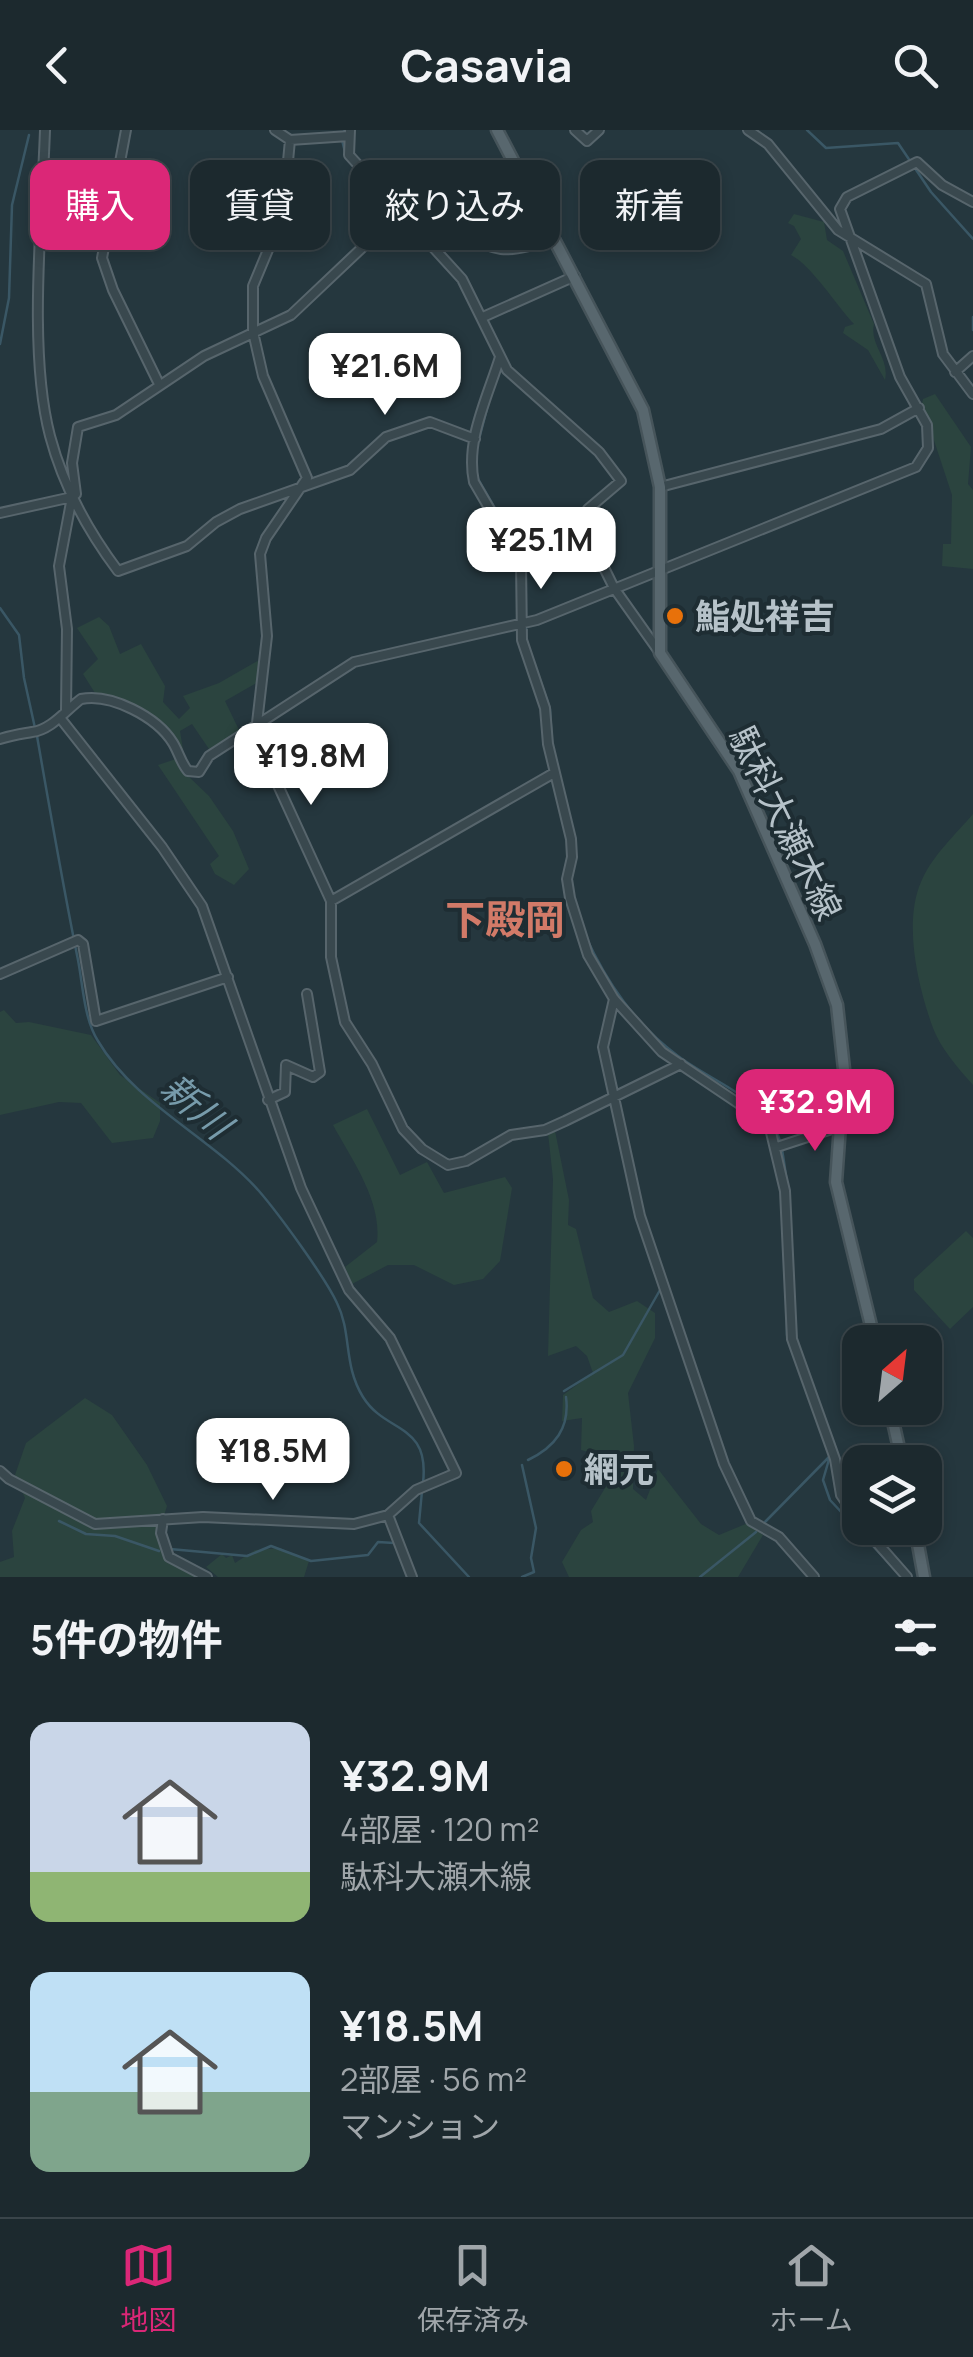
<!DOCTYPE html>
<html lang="ja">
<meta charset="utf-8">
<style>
:root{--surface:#1c292e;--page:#253136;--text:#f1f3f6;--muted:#a0a6aa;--line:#3a454a;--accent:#db2777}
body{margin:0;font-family:Manrope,"Noto Sans JP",sans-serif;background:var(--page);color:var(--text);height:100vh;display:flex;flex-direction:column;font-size:38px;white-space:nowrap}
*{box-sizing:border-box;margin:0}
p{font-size:32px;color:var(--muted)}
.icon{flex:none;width:55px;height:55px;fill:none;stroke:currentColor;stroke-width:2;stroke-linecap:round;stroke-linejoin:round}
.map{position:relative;height:1447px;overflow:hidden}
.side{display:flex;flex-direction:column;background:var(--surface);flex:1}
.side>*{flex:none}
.top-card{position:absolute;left:30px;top:30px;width:915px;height:90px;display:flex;gap:20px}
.needle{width:65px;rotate:28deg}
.tools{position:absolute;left:842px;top:1195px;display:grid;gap:20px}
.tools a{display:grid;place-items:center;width:100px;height:100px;border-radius:20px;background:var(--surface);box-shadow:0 5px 15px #0003,0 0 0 2px var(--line);font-size:50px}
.price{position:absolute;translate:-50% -85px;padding:0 22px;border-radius:20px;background:#fff;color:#222;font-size:32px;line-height:65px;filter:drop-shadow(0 2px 5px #0008)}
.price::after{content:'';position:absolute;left:50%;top:60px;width:30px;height:22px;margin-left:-15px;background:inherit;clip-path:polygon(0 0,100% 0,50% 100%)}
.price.current{background:var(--accent);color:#fff}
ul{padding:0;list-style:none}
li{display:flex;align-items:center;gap:30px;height:250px;padding:0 30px}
li span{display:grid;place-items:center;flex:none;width:280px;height:200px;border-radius:20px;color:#555}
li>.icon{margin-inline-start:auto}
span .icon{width:120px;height:120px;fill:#fffc;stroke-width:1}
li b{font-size:42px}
h2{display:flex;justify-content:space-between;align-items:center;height:120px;padding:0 30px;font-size:42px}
.tag{padding:0 35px;border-radius:20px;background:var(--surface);box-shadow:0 5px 15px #0003,0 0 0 2px var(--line);font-size:35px;line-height:90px}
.tag.current{background:var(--accent);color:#fff}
header{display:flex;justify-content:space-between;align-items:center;height:130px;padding:0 30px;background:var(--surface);font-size:45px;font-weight:700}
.dock{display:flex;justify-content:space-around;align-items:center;height:140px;border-top:2px solid var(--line);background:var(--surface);font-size:28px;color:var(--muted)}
.dock a{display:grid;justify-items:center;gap:5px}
.dock .current{color:var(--accent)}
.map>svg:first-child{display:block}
.green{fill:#2b443f}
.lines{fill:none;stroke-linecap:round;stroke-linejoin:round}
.stream{stroke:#3a5765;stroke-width:2.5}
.building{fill:#51646b;stroke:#202f35;stroke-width:2.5}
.minor-casing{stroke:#57656c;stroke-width:12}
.major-casing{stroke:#46545a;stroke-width:15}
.minor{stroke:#39484e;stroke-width:8}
.major{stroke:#58676e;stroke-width:10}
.food-dot{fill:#e8710a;stroke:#1e2d33;stroke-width:4}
.labels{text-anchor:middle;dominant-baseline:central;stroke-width:8;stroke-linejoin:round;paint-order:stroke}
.poi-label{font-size:35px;font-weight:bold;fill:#b6c2c9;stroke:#1e2d33;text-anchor:start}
.street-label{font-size:35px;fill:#b6c2c9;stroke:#1e2d33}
.water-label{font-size:38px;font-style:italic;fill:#779bab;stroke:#1e2d33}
.quarter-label{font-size:40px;font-weight:bold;fill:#d27a68;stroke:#1e2d33}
</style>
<header><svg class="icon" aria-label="back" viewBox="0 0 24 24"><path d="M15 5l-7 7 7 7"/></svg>Casavia<svg class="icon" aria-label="search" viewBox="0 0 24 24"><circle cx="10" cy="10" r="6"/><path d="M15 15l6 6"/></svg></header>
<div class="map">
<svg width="973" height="1447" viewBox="0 0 973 1447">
<rect width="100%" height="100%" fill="#25373e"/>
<path class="green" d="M794,84l30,8 3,18 16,11 31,73c-5,21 16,34 11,56l-17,-30 -25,-17 2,-6 9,-3c-18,-19 -42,-58 -63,-69l10,-16 -7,-13 -6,-3z
M935,264l36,53 -3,37 5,6v79l-31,-3 1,-22h8l1,-49 -30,-91 1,-5z
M99,487l10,9 11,28 21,-10 24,42 -2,16 16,17 11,-11 -7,-12 36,-13 42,-24 -3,23 -33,19 15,31 -31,17 -17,-25 -12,7 7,44 22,21 24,35 16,38 -15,16 -19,-11 -5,-10 9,-8 -61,-91 18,-6 -8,-31 -36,-23 -37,-12 -12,-19 15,-15 -21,-31z
M973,684v271c-15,-17 -32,-36 -40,-57 -15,-41 -30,-105 -12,-146 11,-26 34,-47 52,-68z
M4,880l12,13 13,-1 62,13 29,40 40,28v18l-7,17 -41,5 -31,-40 -22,-1 -59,13v-103z
M367,979l33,66 27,-13 17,31 61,-16 7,11 -12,73 -17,18 -29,6 -40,-20h-26l-36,19 -7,-17 32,-25c5,-41 -25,-82 -44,-117z
M555,1001l14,69 -1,25 8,4 17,69 16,14 28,-11 18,12v25l-27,55 6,53 -1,43 13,11 12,-31 43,55 18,11 29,-12 15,12 -25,42h-169l-7,-15 19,-32 12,-8 -2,-11 19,-31 2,-22 -31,-8 1,-32 -20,3 1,-26 30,-22 -6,-17 -11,-10 -28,10 5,-177 -5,-46z
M966,1101l7,7v69l-23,22 -36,-39v-11z
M85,1268l27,17 35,50 20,41 -4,13 6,38 38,20h-207v-15l14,-5 -2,-26 13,-33 -10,-23 11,-32z
M280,1418l29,13 -5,16h-86l-12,-10 16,-13 4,4 6,-3 3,8 20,-13z"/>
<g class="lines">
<path class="stream" d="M807,0l19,18 72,-5 33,49 42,47
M344,1l1,-1
M342,10l4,16
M973,187v13
M0,214l9,-46 3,-93 17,-70
M477,317l13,-50
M478,349l46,79 1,51
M0,478l19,27 5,43 11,50
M526,495v17
M531,524l19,55 2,34
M37,606c13,75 26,150 41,224 5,26 6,59 20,81 37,63 113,96 161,150 19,22 66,86 78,112 15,30 6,62 26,94 23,37 67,25 60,86
M559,645l8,31
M585,805c22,48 50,89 93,121 29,22 72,38 94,67 11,16 12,42 15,60
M789,1066l2,85
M787,1172v33l43,121 -7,24 7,20 72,77
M564,1261l59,-36 37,-65
M528,1330c27,-13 42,-32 38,-63
M422,1361l-3,32 50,54
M59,1391l27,13 29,2 44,15
M764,1393l65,-66
M170,1419l77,7 24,-10 40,15 57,-6 10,-13 16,1
M522,1447l12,-5 -3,-14 5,-30 -14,-63
M700,1447l56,-45"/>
</g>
<path class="building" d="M530,82l2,8 -8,2 2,17 -20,3 -5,-26z"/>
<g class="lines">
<g class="minor-casing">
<path id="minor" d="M45,0c-3,88 -17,223 5,306 13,49 38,95 68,135l69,-25 29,-24 24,-13 110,-39 36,-33 44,-15 45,17
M126,0l-24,128 11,32 46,94
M275,0l15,10 59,-4
M350,0l-1,25 113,124 45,91 92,82 22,29 -33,28 -7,12 -60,42
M575,0l12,11 12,-11
M748,0l20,14 70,86 88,54 17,70 30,40
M290,10l-7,74 -30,72v46l10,44 44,102 -41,60 -6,16 7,82 -10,87 3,23 71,155v56l14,65 27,42 31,65 19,20 26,16 18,-4 45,-26 34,-5 20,-9 116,-57
M418,98c31,-9 53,17 83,21 17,2 38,-5 54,-11
M483,187l92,-41
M500,227c-12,39 -35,84 -26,125l47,81 1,77 23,68 3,36 23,95 1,18 -5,22 3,19 18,57 26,44 48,53 107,72 16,67 7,148 43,120 6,36 19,28
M955,242l18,-16
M660,357l221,-58 38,-21
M0,383l72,-16
M581,391l33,67 46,65
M66,580l1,-81 -8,-63 13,-69 4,-3 -4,-31 6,-36 38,-12 88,-59 87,-41 111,-105
M0,609c13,-4 21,-5 32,-7 19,-2 34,-22 49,-33 30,-6 76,18 92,44 6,10 8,20 15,28l11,1 10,-16 145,-94 183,-42 379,-153 12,-19 -1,-23 -27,-48 -60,-168 7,-12 70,-35 25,23 31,17
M331,771l223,-128
M0,844l78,-34 5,4 13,77 132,-44
M614,869l-11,48 37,169 84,248 27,57 28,16 35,40
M268,970l17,-8 1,-27 27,12 7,-5 -13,-78
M777,1017l64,-21
M0,1341l9,8 86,45 108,-7 151,7 34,-9 28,-25 40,-17 -66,-135 -41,-48 -48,-102 -99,-282 -40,-59 -101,-128
M388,1385l24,62
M163,1389l-2,14 8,24 38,20
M864,1398l43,49"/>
</g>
<g class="major-casing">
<path id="major" d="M497,0l146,280 17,77v166l79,118 76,173 22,61 7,64 -8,113 39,160
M890,1278l12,54
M915,1398l9,49"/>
</g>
<use href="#minor" class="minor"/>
<use href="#major" class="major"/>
</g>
<g class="food-dot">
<circle cx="675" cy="486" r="10"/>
<circle cx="564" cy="1339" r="10"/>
</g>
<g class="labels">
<g class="poi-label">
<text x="695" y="486">鮨処祥吉</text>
<text x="584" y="1339">網元</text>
</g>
<g class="street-label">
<text transform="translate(786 693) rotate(64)">駄科大瀬木線</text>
</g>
<g class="water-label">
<text transform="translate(197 975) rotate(41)">新川</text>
</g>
<g class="quarter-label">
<text x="505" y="788">下殿岡</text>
</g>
</g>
</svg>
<div class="tools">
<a><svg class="needle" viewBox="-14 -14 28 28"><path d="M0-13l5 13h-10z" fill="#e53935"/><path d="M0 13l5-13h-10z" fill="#a0a6aa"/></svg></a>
<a><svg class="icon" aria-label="layers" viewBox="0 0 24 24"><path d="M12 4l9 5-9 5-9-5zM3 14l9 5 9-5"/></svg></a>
</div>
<b class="price" style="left:385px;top:288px">¥21.6M</b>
<b class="price" style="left:541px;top:462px">¥25.1M</b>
<b class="price" style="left:311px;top:678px">¥19.8M</b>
<b class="price current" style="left:815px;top:1024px">¥32.9M</b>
<b class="price" style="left:273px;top:1373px">¥18.5M</b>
<div class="top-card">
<a class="tag current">購入</a>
<a class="tag">賃貸</a>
<a class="tag">絞り込み</a>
<a class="tag">新着</a>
</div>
</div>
<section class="side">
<h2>5件の物件<svg class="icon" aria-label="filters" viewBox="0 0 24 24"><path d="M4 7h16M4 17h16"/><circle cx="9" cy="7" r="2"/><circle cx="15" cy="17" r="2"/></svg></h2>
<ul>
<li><span style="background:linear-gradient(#c9d6e8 75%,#8fb573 0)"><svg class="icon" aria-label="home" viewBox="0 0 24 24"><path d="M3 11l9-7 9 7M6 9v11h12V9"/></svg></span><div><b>¥32.9M</b><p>4部屋 · 120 m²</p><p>駄科大瀬木線</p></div></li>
<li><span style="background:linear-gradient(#bfe0f5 60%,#7fa58c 0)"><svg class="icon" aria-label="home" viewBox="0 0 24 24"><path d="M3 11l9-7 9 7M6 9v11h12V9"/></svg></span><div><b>¥18.5M</b><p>2部屋 · 56 m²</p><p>マンション</p></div></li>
</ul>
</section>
<nav class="dock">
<a class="current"><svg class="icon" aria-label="map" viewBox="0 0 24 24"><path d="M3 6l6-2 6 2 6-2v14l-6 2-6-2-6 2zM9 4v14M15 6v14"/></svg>地図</a>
<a><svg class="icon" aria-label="saved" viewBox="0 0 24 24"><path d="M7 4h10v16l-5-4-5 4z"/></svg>保存済み</a>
<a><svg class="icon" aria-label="home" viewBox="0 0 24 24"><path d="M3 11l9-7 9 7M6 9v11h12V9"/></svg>ホーム</a>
</nav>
